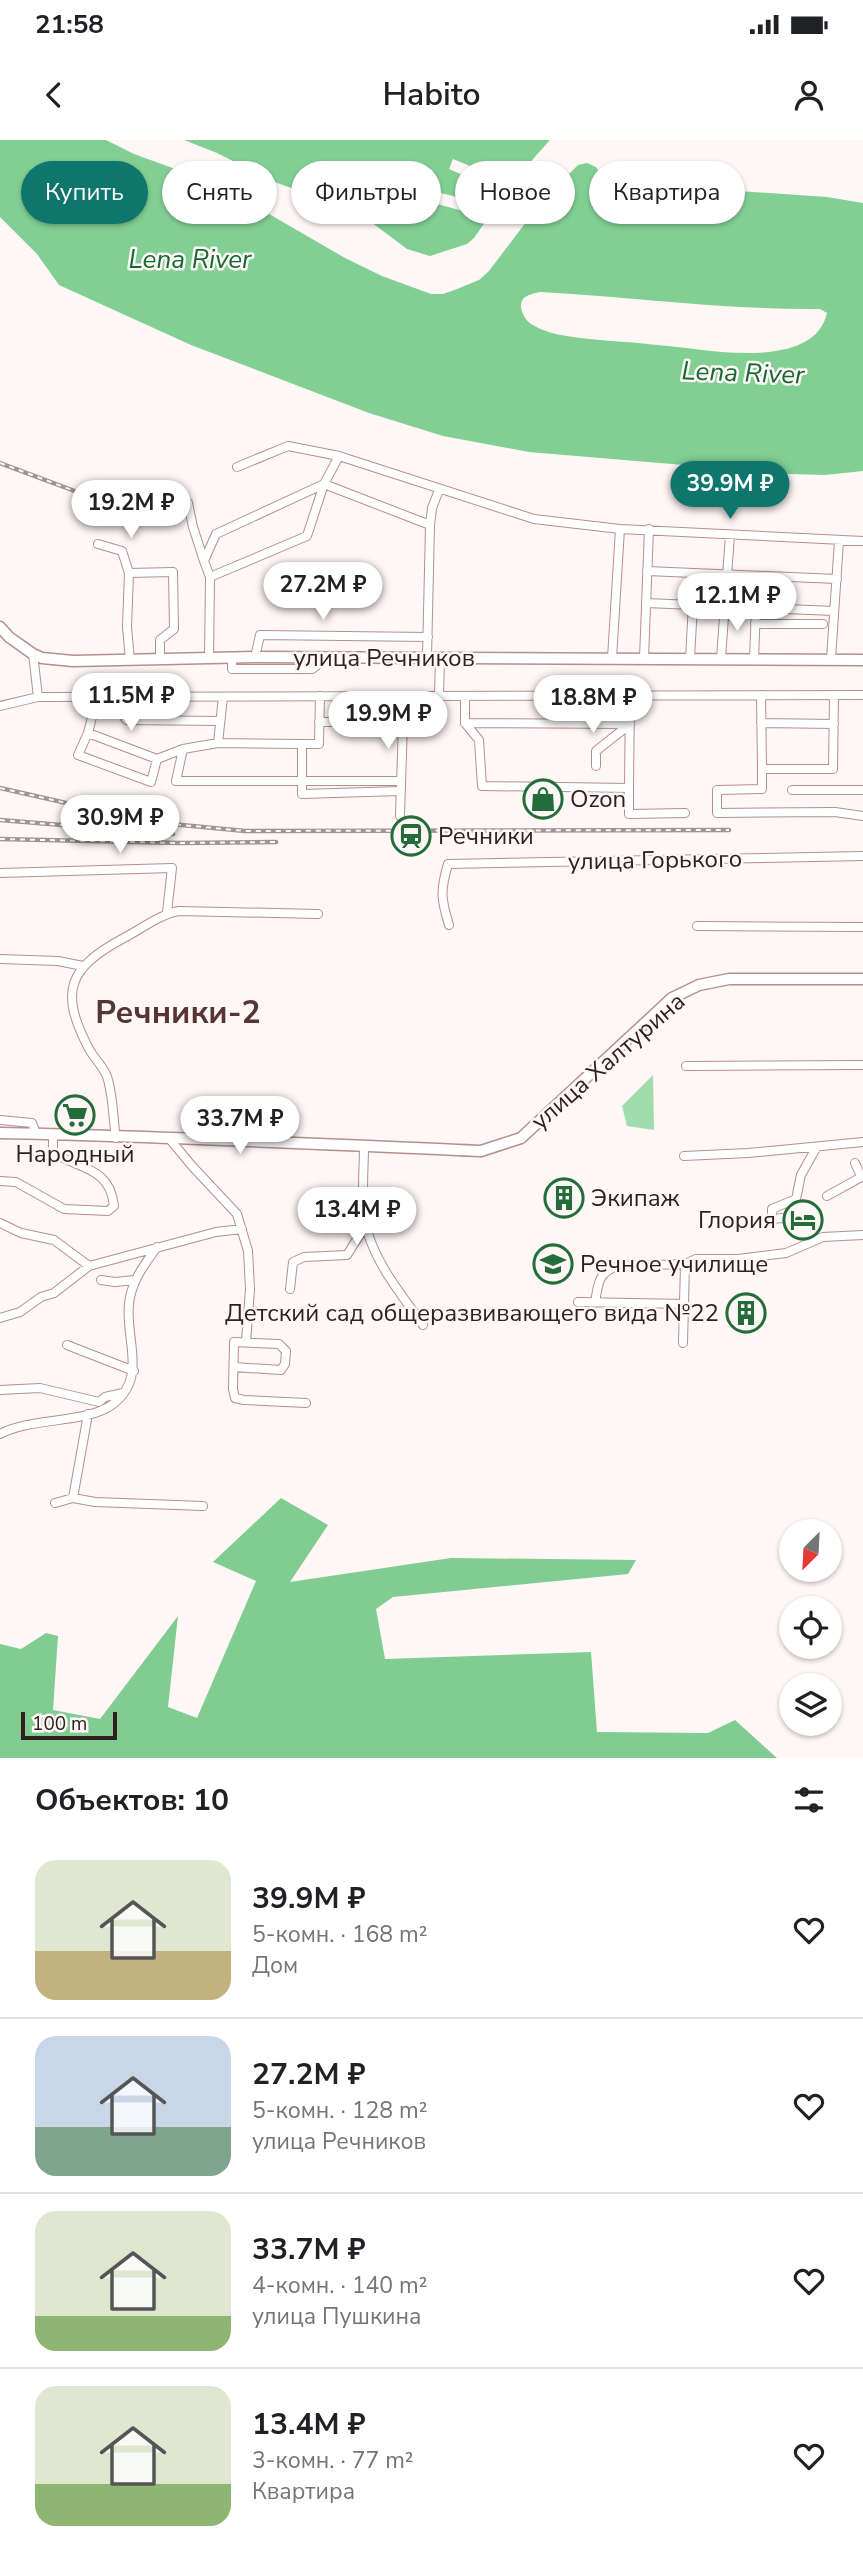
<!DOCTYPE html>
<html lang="ru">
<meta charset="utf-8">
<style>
:root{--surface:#fff;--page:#f2f2f2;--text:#202124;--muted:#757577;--line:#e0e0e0;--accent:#0f766e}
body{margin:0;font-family:"Nunito Sans",sans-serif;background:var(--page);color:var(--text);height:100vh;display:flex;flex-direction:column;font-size:26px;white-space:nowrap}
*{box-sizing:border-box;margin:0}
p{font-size:23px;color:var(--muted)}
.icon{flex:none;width:38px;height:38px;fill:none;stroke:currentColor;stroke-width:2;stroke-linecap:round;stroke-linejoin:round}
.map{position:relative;height:1618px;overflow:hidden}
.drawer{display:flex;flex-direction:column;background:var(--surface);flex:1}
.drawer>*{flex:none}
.top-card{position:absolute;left:21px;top:21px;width:822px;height:63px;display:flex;gap:14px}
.needle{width:46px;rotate:204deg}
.buttons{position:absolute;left:779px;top:1379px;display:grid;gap:14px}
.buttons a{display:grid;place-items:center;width:63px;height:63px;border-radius:50%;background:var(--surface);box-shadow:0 2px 5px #0004;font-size:35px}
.scale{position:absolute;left:21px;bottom:18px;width:96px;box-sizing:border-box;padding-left:7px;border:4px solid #302121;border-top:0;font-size:19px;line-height:24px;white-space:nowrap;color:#302121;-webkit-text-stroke:5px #fff6f6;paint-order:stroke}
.price{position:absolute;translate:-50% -60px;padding:0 16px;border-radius:24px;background:#fff;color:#222;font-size:23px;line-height:46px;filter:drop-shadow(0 2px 4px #0008)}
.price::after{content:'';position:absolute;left:50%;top:42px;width:21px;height:16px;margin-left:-10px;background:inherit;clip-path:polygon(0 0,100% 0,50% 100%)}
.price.current{background:var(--accent);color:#fff}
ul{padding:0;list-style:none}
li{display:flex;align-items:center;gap:21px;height:175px;padding:0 35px}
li+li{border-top:2px solid var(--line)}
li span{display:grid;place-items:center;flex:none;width:196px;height:140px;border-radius:21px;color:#555}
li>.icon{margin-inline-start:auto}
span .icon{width:84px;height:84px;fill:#fffc;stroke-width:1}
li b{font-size:30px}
h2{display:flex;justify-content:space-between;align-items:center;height:84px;padding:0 35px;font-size:30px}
.tag{padding:0 24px;border-radius:32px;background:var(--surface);box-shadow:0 2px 5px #0004;font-size:24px;line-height:63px}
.tag.current{background:var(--accent);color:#fff}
.status{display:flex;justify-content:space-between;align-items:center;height:49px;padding:0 35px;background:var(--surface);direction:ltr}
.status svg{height:19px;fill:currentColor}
header{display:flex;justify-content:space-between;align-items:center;height:91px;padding:0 35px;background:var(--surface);font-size:32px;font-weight:600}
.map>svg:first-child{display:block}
.green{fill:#a1dcad}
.forest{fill:#80cc91}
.water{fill:#82cf94;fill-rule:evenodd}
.pier{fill:#fff6f6}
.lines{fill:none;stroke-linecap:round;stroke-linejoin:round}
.street-casing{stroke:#b58f8e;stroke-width:10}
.secondary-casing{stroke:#b58f8e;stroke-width:13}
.street{stroke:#fff;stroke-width:8}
.secondary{stroke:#fff;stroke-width:10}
.rail-casing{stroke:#a09494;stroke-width:4.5}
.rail{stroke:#fff6f6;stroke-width:2;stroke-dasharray:5;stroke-linecap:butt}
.labels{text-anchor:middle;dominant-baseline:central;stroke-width:5;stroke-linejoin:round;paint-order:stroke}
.street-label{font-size:24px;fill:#302121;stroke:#fff6f6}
.poi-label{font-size:24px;fill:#302121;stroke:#fff6f6;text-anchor:start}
.water-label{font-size:26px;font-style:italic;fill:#146832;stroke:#fff6f6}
.district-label{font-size:32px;font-weight:bold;fill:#553635;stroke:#fff6f6}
</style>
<div class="status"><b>21:58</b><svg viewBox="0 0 49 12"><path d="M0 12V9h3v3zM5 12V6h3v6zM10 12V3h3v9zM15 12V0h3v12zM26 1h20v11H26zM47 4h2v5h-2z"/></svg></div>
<header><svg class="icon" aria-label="back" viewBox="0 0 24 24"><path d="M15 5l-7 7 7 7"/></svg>Habito<svg class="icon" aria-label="person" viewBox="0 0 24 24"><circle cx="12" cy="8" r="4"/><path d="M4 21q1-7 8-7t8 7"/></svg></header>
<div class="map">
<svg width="863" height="1618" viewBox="0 0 863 1618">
<rect width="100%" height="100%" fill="#fff6f6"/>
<path class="green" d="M653,935l1,55 -27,-4 -5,-20z"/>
<path class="forest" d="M281,1358l47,27 -38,57 161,-24 185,2 -8,14 -235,23 -17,12 9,50 206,-7 6,80 111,1 27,-13 42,38h-777v-114l21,5 25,-16 12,3 -5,74 47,9 78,-103 -10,91 29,11 59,-137 -43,-19z"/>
<path class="water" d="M0,0h106l28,14 85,31 126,73 37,18 49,18h12l14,-5 22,-9 10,-9 53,-70 36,-36 9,-2 9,4 5,8 7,28 8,7 8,2 29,-14 41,-10 133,9 36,6v268l-38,4 -35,-1 -261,-22 -86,-16 -74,-23 -178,-68 -132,-60 -22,-31 -37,-37zM540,152c93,5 186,18 280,17l7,4c-6,27 -32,36 -58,39 -36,4 -76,-4 -112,-7 -31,-4 -65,-4 -96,-10 -8,-1 -22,-6 -30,-11 -5,-3 -10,-12 -10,-18 0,-11 11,-12 19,-14z
M184,0h366l-34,38 -9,20 -19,20 -14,20 -7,6 -37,12 -23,-7 -52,-39 -78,-27 -60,-30z"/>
<path class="pier" d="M453,19l60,25 -4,11 -60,-26z
M433,51l60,15 -1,8 -4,4 -58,-16z"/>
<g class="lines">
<g class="street-casing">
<path id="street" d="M237,327l51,-21 51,10 195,63 86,10 -8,129
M188,363l5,24 11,34
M620,389l243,12
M98,404l24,7 7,22
M647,431l190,8
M210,437l97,-41 17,-52 106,41
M646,463l188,8
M755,484h68
M33,514l5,43
M255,517l5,-22 168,2
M427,517l3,-132 2,-17 7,-18
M209,518l1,-81 -6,-16 12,-27 108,-50 15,-28
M232,518v11h80l16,-12
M644,518l5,-129
M690,518l3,-53
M721,518l9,-123
M754,519l2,-52
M831,519l8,-118
M130,520l-3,-33 2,-54 44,-1 1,57 -14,11v19
M761,555l1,74h71l1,-74
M320,556l-1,48h-17v50l98,-3
M439,556l1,-38
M465,556v27l14,17 3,46 147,2 1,-94
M97,557l-9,36 69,26 26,-10
M112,557l14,23 94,1
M223,557l-5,46 -35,6 -7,32h225
M0,566l38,-9 825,-2
M319,582h84
M465,583l165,1
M761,583l73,1
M88,593l-10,22 73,27 6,-23
M218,603l84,1
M596,626v-15l34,-27
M762,629v20l-45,1v23l118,-1 28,4
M629,648v26l56,-1
M792,650h71
M400,676l3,-94h16l1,-26
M0,733l172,-5 -5,44
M449,785c-8,-26 -9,-34 -1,-61l415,-8
M697,786l166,1
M0,819l58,2 25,5
M686,926l177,-1
M0,980l32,3 4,11
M168,997l24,29 45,48 11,37 2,38 -4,53
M116,998c-3,-18 -3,-48 -10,-64 -5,-10 -13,-17 -18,-27 -29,-56 -19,-79 34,-108 16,-8 40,-26 57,-28l139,3
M364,1006c0,30 -5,67 7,96 12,31 33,56 52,83
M684,1016l64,-3 115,-11
M855,1023l6,13
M0,1041l16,1 48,27 44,2 6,-5c-4,-38 -33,-37 -61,-53v-19
M827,1056l36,-20
M783,1078l-11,1v-10l24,-10 5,-24 15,-27
M0,1083l21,10 33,7 35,26
M101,1140l14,2 20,-2
M290,1149l3,-27 11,-5 43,-2 20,-32
M578,1162l107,2
M595,1163c3,-19 3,-31 23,-37l67,-2 11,-5h42l48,-6 37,-16 40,-2
M0,1178l20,-6 21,-15 13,-4 35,-27 127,-34 26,-3
M683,1203l2,-79
M67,1205l67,26
M234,1227l47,3 4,-6 1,-13 -7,-7 -45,-2 -1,47 2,9 9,2 62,3
M0,1250l40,-2 59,14 6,-5 18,-4
M0,1294c31,-17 87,-10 113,-30 35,-27 12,-64 16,-100 2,-22 15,-39 28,-57
M73,1358l15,-84
M55,1363l18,-5 22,4 108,4"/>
</g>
<g class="secondary-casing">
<path id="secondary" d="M0,487l9,10 24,17 9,4 31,3 182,-4 608,3
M0,993c161,3 321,11 481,18l40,-13 151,-140 27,-13 30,-6h134"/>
</g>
<use href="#street" class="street"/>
<use href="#secondary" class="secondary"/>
<g class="rail-casing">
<path id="rail" d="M0,323l88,33
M0,648l150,34 95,9 484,-1
M0,680l173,14
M0,699l180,4 96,-1"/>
</g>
<use href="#rail" class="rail"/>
</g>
<defs>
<g id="shop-ring" transform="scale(2.0125)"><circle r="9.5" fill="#fff6f6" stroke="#246d3a" stroke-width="1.5"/><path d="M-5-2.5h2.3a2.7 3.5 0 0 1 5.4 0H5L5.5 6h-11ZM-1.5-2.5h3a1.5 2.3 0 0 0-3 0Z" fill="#246d3a"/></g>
<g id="station-ring" transform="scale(2.0125)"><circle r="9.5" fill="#fff6f6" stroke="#246d3a" stroke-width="1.5"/><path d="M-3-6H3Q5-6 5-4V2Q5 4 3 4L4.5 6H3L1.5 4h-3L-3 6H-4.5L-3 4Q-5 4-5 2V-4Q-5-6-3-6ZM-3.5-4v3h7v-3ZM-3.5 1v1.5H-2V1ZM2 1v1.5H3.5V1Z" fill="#246d3a"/></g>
<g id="supermarket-ring" transform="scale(2.0125)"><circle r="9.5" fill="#fff6f6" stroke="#246d3a" stroke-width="1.5"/><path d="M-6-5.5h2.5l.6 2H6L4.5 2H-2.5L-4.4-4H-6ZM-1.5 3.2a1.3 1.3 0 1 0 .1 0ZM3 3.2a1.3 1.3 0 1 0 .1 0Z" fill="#246d3a"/></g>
<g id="building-ring" transform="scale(2.0125)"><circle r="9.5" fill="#fff6f6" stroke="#246d3a" stroke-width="1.5"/><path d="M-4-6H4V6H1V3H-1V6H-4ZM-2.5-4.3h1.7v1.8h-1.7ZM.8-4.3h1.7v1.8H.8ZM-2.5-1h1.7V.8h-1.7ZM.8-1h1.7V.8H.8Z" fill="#246d3a"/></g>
<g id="hotel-ring" transform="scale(2.0125)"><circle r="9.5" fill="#fff6f6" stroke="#246d3a" stroke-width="1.5"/><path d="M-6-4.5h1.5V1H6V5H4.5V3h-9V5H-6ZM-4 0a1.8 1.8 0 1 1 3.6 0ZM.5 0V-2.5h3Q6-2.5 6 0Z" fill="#246d3a"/></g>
<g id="university-ring" transform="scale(2.0125)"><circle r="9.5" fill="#fff6f6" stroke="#246d3a" stroke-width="1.5"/><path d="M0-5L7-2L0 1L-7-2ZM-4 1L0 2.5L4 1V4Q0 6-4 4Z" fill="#246d3a"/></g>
</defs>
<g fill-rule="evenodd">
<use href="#shop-ring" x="543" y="659"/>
<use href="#station-ring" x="411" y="696"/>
<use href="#supermarket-ring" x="75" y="975"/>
<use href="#building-ring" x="564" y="1058"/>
<use href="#hotel-ring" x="803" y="1080"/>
<use href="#university-ring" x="553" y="1124"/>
<use href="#building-ring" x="746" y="1173"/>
</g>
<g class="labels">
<g class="street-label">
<text x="384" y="518">улица Речников</text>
<text transform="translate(655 720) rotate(-1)">улица Горького</text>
<text transform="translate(608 921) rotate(-41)">улица Халтурина</text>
</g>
<g class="poi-label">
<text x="570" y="659">Ozon</text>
<text x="438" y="696">Речники</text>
<text x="75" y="1014" text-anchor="middle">Народный</text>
<text x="591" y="1058">Экипаж</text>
<text x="776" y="1080" text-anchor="end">Глория</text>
<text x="580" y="1124">Речное училище</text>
<text x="719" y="1173" text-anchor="end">Детский сад общеразвивающего вида №22</text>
</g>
<g class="water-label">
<text x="190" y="119">Lena River</text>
<text transform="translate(743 233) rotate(2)">Lena River</text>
</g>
<g class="district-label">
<text x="178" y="872">Речники-2</text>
</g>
</g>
</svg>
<div class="buttons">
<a><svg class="needle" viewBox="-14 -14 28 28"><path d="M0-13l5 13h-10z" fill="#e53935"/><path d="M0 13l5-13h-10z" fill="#757577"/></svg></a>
<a><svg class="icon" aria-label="locate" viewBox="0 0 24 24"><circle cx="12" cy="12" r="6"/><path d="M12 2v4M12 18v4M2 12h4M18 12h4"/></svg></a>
<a><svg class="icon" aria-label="layers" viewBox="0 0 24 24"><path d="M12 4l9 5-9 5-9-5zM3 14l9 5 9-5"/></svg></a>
</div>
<div class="scale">100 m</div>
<b class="price current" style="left:730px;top:381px">39.9M ₽</b>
<b class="price" style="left:131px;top:400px">19.2M ₽</b>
<b class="price" style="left:323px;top:482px">27.2M ₽</b>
<b class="price" style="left:737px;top:493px">12.1M ₽</b>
<b class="price" style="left:131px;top:593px">11.5M ₽</b>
<b class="price" style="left:593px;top:595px">18.8M ₽</b>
<b class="price" style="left:388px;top:611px">19.9M ₽</b>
<b class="price" style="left:120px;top:715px">30.9M ₽</b>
<b class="price" style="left:240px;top:1016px">33.7M ₽</b>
<b class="price" style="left:357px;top:1107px">13.4M ₽</b>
<div class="top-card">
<a class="tag current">Купить</a>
<a class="tag">Снять</a>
<a class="tag">Фильтры</a>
<a class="tag">Новое</a>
<a class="tag">Квартира</a>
</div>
</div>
<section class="drawer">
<h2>Объектов: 10<svg class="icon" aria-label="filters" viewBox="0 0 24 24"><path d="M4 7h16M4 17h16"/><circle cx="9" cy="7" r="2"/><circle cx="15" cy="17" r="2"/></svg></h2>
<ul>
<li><span style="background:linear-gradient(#dfe7d0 65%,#c2b280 0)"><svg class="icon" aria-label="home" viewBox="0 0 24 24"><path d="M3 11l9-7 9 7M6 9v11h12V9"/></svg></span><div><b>39.9M ₽</b><p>5-комн. · 168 m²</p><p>Дом</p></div><svg class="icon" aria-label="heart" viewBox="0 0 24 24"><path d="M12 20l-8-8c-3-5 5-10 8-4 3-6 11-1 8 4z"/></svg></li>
<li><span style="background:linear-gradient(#c9d6e8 65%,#7fa58c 0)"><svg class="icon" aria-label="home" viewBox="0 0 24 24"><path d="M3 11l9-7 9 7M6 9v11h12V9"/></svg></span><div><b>27.2M ₽</b><p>5-комн. · 128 m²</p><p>улица Речников</p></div><svg class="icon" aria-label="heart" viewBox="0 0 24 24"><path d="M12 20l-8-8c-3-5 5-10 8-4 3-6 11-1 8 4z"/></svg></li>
<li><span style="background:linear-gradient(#dfe7d0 75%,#8fb573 0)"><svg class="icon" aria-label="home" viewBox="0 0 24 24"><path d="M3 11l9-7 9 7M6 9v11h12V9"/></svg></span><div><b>33.7M ₽</b><p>4-комн. · 140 m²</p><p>улица Пушкина</p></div><svg class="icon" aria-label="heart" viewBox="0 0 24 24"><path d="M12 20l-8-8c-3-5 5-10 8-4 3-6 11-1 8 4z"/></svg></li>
<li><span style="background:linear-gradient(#dfe7d0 70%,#8fb573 0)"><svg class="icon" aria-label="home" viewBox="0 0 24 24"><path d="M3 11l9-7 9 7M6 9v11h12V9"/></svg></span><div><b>13.4M ₽</b><p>3-комн. · 77 m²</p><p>Квартира</p></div><svg class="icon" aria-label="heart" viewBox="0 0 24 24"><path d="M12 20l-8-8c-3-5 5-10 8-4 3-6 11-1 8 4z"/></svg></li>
</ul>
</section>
